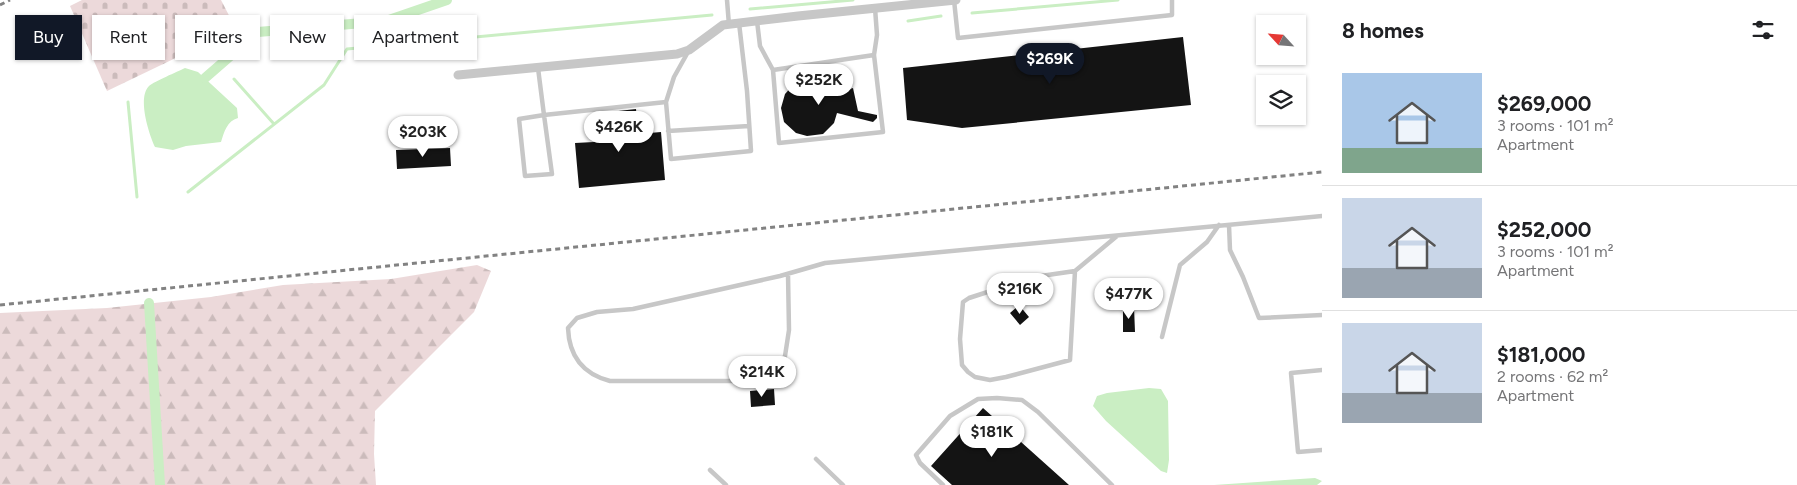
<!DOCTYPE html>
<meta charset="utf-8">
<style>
:root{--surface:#fff;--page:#f2f2f2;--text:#202124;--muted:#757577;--line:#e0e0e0;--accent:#111827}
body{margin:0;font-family:Figtree,sans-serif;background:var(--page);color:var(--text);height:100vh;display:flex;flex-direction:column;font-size:19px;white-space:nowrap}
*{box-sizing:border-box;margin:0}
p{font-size:16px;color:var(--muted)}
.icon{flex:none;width:28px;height:28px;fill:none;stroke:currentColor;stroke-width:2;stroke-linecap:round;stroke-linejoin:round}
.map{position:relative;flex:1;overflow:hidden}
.panel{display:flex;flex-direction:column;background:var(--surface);width:475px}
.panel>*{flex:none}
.hud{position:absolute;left:15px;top:15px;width:475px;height:45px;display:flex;gap:10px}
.needle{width:32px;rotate:296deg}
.controls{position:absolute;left:1256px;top:15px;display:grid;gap:10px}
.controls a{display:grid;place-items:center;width:50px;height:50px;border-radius:0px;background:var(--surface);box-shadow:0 1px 4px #0004;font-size:25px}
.price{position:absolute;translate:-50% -42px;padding:0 11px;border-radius:18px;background:#fff;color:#222;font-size:16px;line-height:32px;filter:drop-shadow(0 1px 2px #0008)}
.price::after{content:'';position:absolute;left:50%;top:30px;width:15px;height:11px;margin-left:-8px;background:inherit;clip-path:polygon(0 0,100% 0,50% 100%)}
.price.selected{background:var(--accent);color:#fff}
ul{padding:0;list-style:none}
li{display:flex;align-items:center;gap:15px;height:125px;padding:0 20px}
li+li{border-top:1px solid var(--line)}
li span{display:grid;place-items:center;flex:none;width:140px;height:100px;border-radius:0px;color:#555}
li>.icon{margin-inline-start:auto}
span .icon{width:60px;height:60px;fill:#fffc;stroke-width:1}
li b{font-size:21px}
h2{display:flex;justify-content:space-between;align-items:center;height:60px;padding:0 20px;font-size:21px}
.pill{padding:0 18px;border-radius:0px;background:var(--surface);box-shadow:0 1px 4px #0004;font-size:18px;line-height:45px}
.pill.selected{background:var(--accent);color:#fff}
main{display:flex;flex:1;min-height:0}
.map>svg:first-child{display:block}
.forest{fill:url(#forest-firs)}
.cemetery{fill:url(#cemetery-stones)}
.water{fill:#caeec3}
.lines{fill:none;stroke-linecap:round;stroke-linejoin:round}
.stream{stroke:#caeec3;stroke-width:3}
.canal{stroke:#caeec3;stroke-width:10}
.building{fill:#141414}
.service{stroke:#c7c7c7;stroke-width:4.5}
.minor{stroke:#c7c7c7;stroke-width:9}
.rail{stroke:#828282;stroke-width:3;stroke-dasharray:5 4;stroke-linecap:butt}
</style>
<main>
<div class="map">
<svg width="1322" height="485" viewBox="0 0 1322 485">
<defs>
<pattern id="forest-firs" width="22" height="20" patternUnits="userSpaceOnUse" patternTransform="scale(1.25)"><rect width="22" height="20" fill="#ecd9da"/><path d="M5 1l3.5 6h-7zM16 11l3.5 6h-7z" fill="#cbbbbb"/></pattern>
<pattern id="cemetery-stones" width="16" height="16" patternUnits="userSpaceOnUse" patternTransform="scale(1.25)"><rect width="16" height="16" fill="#ecd9da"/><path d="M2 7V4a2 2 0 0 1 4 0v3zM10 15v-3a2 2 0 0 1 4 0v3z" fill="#cbbbbb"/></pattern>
</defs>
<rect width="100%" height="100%" fill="#fff"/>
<path class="forest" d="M477,265l14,6 -17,41 -99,99 -1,43 2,31h-376v-172l107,-5 104,-11 72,-12 108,-6z"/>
<path class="cemetery" d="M82,0h139l15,29 -129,62 -37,-85z"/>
<path class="water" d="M185,68l13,4 39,36 1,10c-11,3 -14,14 -17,24l-35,4 -13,4 -18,-3c-6,-13 -18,-49 -6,-61 6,-5 28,-14 36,-18z
M1149,388l12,1 7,12 1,59 -2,13 -6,-2 -55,-50 -13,-15 4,-10 10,-3z
M1315,478l7,3 -5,4h-103z"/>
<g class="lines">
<path class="stream" d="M750,9l103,-9
M972,13l146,-13
M908,21l33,-5
M234,79l40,45
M128,102l9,95
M188,192l136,-107 23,-36 365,-34"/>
<path class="canal" d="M205,78l53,-46 128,-11 61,-21
M149,303l11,182"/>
</g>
<path class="building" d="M1183,37l8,68 -229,23 -55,-8 -4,-52z
M821,74l8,2 15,15 9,-3 5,23 19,4v3l-4,4 -36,-9 -3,10 -11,11 -16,2 -11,-3 -12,-11 -3,-14 4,-14 10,-11 13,-3 11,3z
M636,109l2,25 23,-2 4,48 -86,8 -4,-45 19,-1 -2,-28z
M450,148l1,18 -54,3 -1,-19z
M1019,305l10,12 -9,8 -10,-12z
M1134,307l1,25h-12v-24z
M774,389l1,16 -24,2 -1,-16z
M983,408l86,77h-117l-21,-19z"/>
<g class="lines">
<path class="service" d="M727,0l2,25
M954,0l4,38 214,-23v-15
M757,21l3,25 13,24 101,-15 3,-20 -2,-27
M688,52l-14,25 -8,25 5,57 80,-8 -4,-60 -8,-68
M538,68l6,47 122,-13
M773,70l6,73 104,-11 -9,-77
M544,115l8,59 -27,2 -6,-57z
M668,131l81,-5
M1229,225l1,25 13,27 16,41 63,-3
M1075,271l-41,6 -65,21 -6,4 -3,37 2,26 6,7 7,5 15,3 16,-3 64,-17 5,-89 42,-35
M788,274l1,56 -4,26 -5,11 -9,8 -25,6h-136c-27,-7 -41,-25 -42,-53l9,-10 20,-6 36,-3 147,-33 45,-13 497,-47
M1162,337l18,-72 27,-23 12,-17
M1322,370l-31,3 7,79 24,-2
M816,459l27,26
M710,470l16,15
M943,485l-23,-22 -4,-8 34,-39 28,-17 19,-1 25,2 16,12 74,73"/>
<path class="minor" d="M458,75l219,-21 12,-4 34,-25 75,-9 158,-16"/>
<path class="rail" d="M0,5l10,-5
M0,305l1322,-133"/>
</g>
</svg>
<div class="controls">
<a><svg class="needle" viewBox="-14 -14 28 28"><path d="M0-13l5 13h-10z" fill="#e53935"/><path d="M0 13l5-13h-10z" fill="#757577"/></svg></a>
<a><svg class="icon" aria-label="layers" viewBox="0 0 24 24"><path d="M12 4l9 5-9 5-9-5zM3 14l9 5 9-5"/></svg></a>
</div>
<b class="price selected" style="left:1050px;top:85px">$269K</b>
<b class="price" style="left:819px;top:106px">$252K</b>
<b class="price" style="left:619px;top:153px">$426K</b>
<b class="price" style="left:423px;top:158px">$203K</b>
<b class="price" style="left:1020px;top:315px">$216K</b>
<b class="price" style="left:1129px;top:320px">$477K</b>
<b class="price" style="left:762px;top:398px">$214K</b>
<b class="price" style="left:992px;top:458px">$181K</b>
<div class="hud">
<a class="pill selected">Buy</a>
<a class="pill">Rent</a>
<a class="pill">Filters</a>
<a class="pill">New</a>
<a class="pill">Apartment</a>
</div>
</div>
<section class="panel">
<h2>8 homes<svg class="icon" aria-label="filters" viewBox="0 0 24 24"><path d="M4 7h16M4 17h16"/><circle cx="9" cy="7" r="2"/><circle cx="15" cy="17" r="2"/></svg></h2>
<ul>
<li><span style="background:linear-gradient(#a9c7e8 75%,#7fa58c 0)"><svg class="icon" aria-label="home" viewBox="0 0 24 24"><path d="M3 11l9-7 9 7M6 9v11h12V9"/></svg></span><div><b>$269,000</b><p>3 rooms · 101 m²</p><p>Apartment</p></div></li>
<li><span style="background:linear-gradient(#c9d6e8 70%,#9aa5b1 0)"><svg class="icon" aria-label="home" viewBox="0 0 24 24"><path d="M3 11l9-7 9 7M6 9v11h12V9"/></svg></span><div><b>$252,000</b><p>3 rooms · 101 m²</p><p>Apartment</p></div></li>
<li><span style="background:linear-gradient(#c9d6e8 70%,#9aa5b1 0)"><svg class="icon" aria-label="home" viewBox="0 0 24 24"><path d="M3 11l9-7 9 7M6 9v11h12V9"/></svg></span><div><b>$181,000</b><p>2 rooms · 62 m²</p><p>Apartment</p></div></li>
</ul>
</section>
</main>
